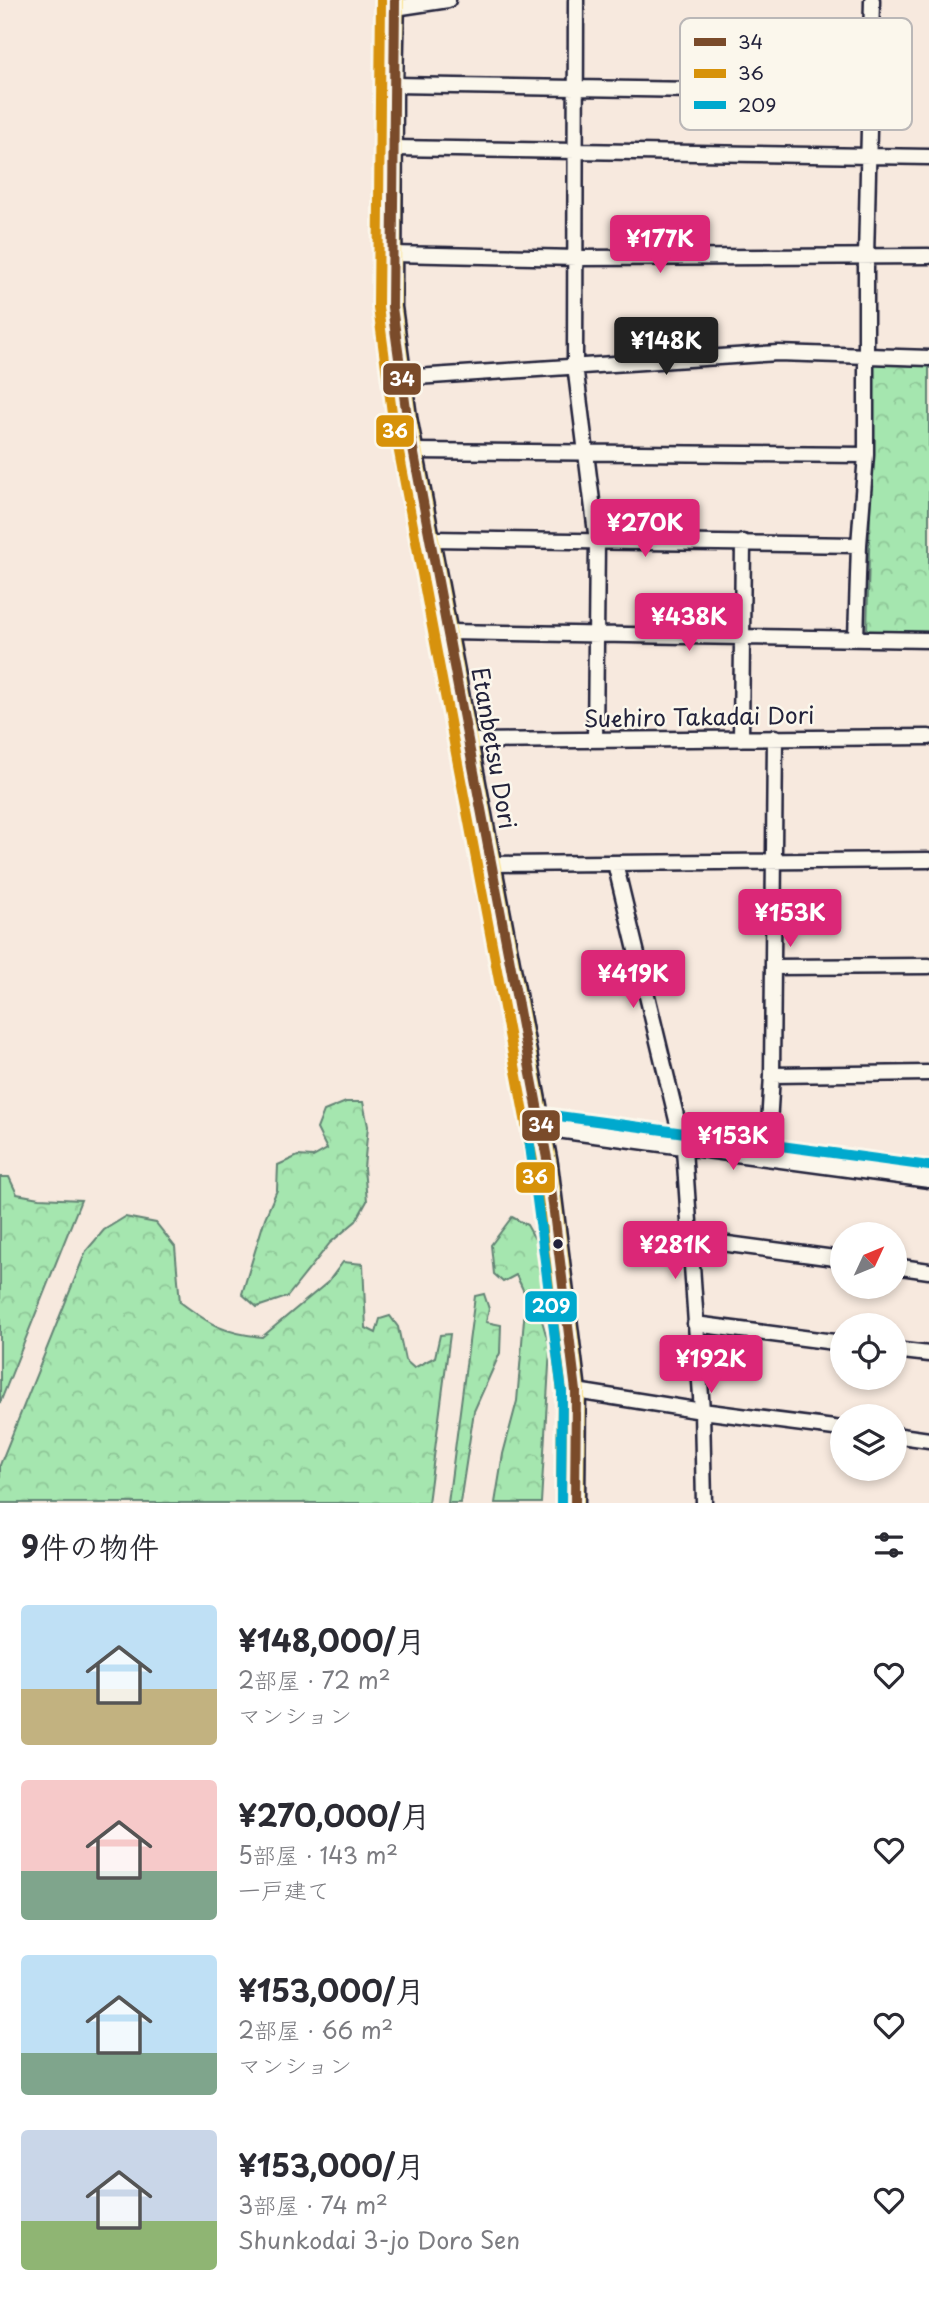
<!DOCTYPE html>
<html lang="ja">
<meta charset="utf-8">
<style>
:root{--surface:#fff;--page:#f7f7f7;--text:#2b2b33;--muted:#7c7c81;--accent:#db2777}
body{margin:0;font-family:"Playpen Sans","Klee One",sans-serif;background:var(--page);color:var(--text);height:100vh;display:flex;flex-direction:column;font-size:26px;white-space:nowrap}
*{box-sizing:border-box;margin:0}
p{font-size:23px;color:var(--muted)}
.icon{flex:none;width:38px;height:38px;fill:none;stroke:currentColor;stroke-width:2;stroke-linecap:round;stroke-linejoin:round}
.map{position:relative;height:1503px;overflow:hidden}
.details{display:flex;flex-direction:column;background:var(--surface);flex:1}
.details>*{flex:none}
.needle{width:46px;rotate:46deg}
.buttons{position:absolute;left:830px;top:1222px;display:grid;gap:14px}
.buttons a{display:grid;place-items:center;width:77px;height:77px;border-radius:50%;background:var(--surface);box-shadow:0 4px 10px #0003;font-size:35px}
.price{position:absolute;translate:-50% -60px;padding:0 16px;border-radius:7px;background:var(--accent);color:#fff;font-size:23px;line-height:46px;filter:drop-shadow(0 2px 4px #0008)}
.price::after{content:'';position:absolute;left:50%;top:42px;width:21px;height:16px;margin-left:-10px;background:inherit;clip-path:polygon(0 0,100% 0,50% 100%)}
.price.current{background:#222;color:#fff}
ul{padding:0;list-style:none}
li{display:flex;align-items:center;gap:21px;height:175px;padding:0 21px}
li span{display:grid;place-items:center;flex:none;width:196px;height:140px;border-radius:7px;color:#555}
li>.icon{margin-inline-start:auto}
span .icon{width:84px;height:84px;fill:#fffc;stroke-width:1}
li b{font-size:30px}
h2{display:flex;justify-content:space-between;align-items:center;height:84px;padding:0 21px;font-size:30px}
.map>svg:first-child{display:block}
.forest{fill:url(#forest-crowns);stroke:#648475;stroke-width:2}
.lines{fill:none;stroke-linecap:round;stroke-linejoin:round}
.minor-casing{stroke:#22223b;stroke-width:19}
.major-casing{stroke:#22223b;stroke-width:23}
.minor{stroke:#fbf7ec;stroke-width:14}
.major{stroke:#fbe080;stroke-width:18}
.bus-1-casing{stroke:#fbf7ec;stroke-width:16}
.bus-2-casing{stroke:#fbf7ec;stroke-width:16}
.bus-3-casing{stroke:#fbf7ec;stroke-width:16}
.bus-1{stroke:#7a4b2a;stroke-width:10}
.bus-2{stroke:#d79209;stroke-width:10}
.bus-3{stroke:#00a9ce;stroke-width:10}
.bus-dot{fill:#22223b;stroke:#fbf7ec;stroke-width:2.5}
.labels{text-anchor:middle;dominant-baseline:central;stroke-width:5;stroke-linejoin:round;paint-order:stroke}
.street-label{font-size:23px;fill:#22223b;stroke:#fbf7ec}
.key{fill:#fbf7ec;stroke:#bab7b7;stroke-width:2}
.key-label{font-size:19px;fill:#22223b}
.line-badge{stroke:#fbf7ec;stroke-width:2.5}
.badge-label{font-size:19px;text-anchor:middle;font-weight:bold;fill:#fff}
</style>
<div class="map">
<svg width="929" height="1503" viewBox="0 0 929 1503">
<defs>
<pattern id="forest-crowns" width="20" height="18" patternUnits="userSpaceOnUse" patternTransform="scale(1.75)"><rect width="20" height="18" fill="#a5e6af"/><path d="M2 6a3 3 0 1 1 6 0M12 15a3 3 0 1 1 6 0" fill="none" stroke="#8ec597"/></pattern>
</defs>
<rect width="100%" height="100%" fill="#f7e9de"/>
<filter id="ink" filterUnits="userSpaceOnUse"><feTurbulence type="fractalNoise" baseFrequency=".0143" numOctaves="2"/><feDisplacementMap in="SourceGraphic" scale="14" xChannelSelector="R" yChannelSelector="G"/><feConvolveMatrix kernelMatrix="1 2 1 2 8 2 1 2 1" color-interpolation-filters="sRGB"/></filter>
<g filter="url(#ink)">
<path class="forest" d="M874,361l55,2v269l-62,-1z
M346,1102h17l5,24 -4,42 3,33 -11,20 -26,22 -43,54 -30,10 -15,-13 23,-76 12,-28 1,-25 20,-9 15,1 14,-8 -10,-20 7,-18z
M0,1177h9l8,17 22,4 42,2 -81,203z
M125,1217l31,6 19,24 5,55c31,23 43,31 82,35l66,-55 15,-20 20,2 3,64 10,5 4,-14 10,-3 8,11 7,33 9,8 21,-11 5,-22 10,-1 -22,169h-428v-38l86,-214 18,-21z
M512,1217l15,8 9,16 6,45 -7,11 15,51 -9,155h-46l8,-49 14,-53 9,-105 -10,-21 -13,7 -9,-8 -3,-29z
M484,1294l5,15 -3,13 15,3 -1,28 -26,58 -14,92h-12l27,-207z"/>
<g class="lines">
<g class="minor-casing">
<path id="minor" d="M576,0l-1,365 22,176 -2,199
M395,8l53,-8
M393,85l477,8
M393,148l536,9
M392,254l185,4 352,-2
M401,378l377,-25 151,5
M415,451l451,4
M431,539l428,6
M449,632l480,8
M856,638l3,-93 7,-90v-197l6,-258
M741,739l2,-197
M469,741l460,-4
M615,863l69,286 18,262 2,92
M490,864l439,-4
M773,967l156,-1
M772,1075l157,-2
M542,1128l387,52
M767,1158l5,-83 3,-338
M690,1239l152,20
M894,1266l35,5
M695,1324l147,19
M894,1350l35,4
M576,1391l126,20 140,18
M894,1435l35,5"/>
</g>
<g class="major-casing">
<path id="major" d="M395,0l-2,85 -1,222 15,110 141,747 28,227 -1,112"/>
</g>
<use href="#minor" class="minor"/>
<use href="#major" class="major"/>
<g class="bus-1-casing">
<path id="bus-1" d="M395,0l-3,307 15,110 141,747 28,227 -1,112"/>
</g>
<g class="bus-2-casing">
<path id="bus-2" d="M381,0l-3,307 15,113 141,746 28,226 -1,111"/>
</g>
<g class="bus-3-casing">
<path id="bus-3" d="M561,1503l1,-111 -34,-262 5,-12 11,-4 385,52"/>
</g>
<use href="#bus-1" class="bus-1"/>
<use href="#bus-2" class="bus-2"/>
<use href="#bus-3" class="bus-3"/>
</g>
</g>
<circle class="bus-dot" cx="558" cy="1244" r="6"/>
<g class="labels">
<g class="street-label">
<text transform="translate(699 716) rotate(-1)">Suehiro Takadai Dori</text>
<text transform="translate(495 748) rotate(80)">Etanbetsu Dori</text>
</g>
</g>
<rect x="680" y="18" width="232" height="112" rx="10" class="key"/>
<rect x="694" y="38" width="32" height="8" fill="#7a4b2a"/>
<rect x="694" y="69" width="32" height="9" fill="#d79209"/>
<rect x="694" y="101" width="32" height="8" fill="#00a9ce"/>
<g class="key-label">
<text x="738" y="49">34</text>
<text x="738" y="80">36</text>
<text x="738" y="112">209</text>
</g>
<g class="line-badge">
<rect x="382" y="362" width="40" height="34" rx="7" fill="#7a4b2a"/>
<rect x="375" y="414" width="40" height="34" rx="7" fill="#d79209"/>
<rect x="521" y="1109" width="40" height="33" rx="7" fill="#7a4b2a"/>
<rect x="515" y="1161" width="41" height="33" rx="7" fill="#d79209"/>
<rect x="524" y="1290" width="54" height="33" rx="7" fill="#00a9ce"/>
</g>
<g class="badge-label">
<text x="402" y="386">34</text>
<text x="395" y="438">36</text>
<text x="541" y="1132">34</text>
<text x="535" y="1184">36</text>
<text x="551" y="1313">209</text>
</g>
</svg>
<div class="buttons">
<a><svg class="needle" viewBox="-14 -14 28 28"><path d="M0-13l5 13h-10z" fill="#e53935"/><path d="M0 13l5-13h-10z" fill="#7c7c81"/></svg></a>
<a><svg class="icon" aria-label="locate" viewBox="0 0 24 24"><circle cx="12" cy="12" r="6"/><path d="M12 2v4M12 18v4M2 12h4M18 12h4"/></svg></a>
<a><svg class="icon" aria-label="layers" viewBox="0 0 24 24"><path d="M12 4l9 5-9 5-9-5zM3 14l9 5 9-5"/></svg></a>
</div>
<b class="price" style="left:660px;top:275px">¥177K</b>
<b class="price current" style="left:666px;top:377px">¥148K</b>
<b class="price" style="left:645px;top:559px">¥270K</b>
<b class="price" style="left:689px;top:653px">¥438K</b>
<b class="price" style="left:790px;top:949px">¥153K</b>
<b class="price" style="left:633px;top:1010px">¥419K</b>
<b class="price" style="left:733px;top:1172px">¥153K</b>
<b class="price" style="left:675px;top:1281px">¥281K</b>
<b class="price" style="left:711px;top:1395px">¥192K</b>
</div>
<section class="details">
<h2>9件の物件<svg class="icon" aria-label="filters" viewBox="0 0 24 24"><path d="M4 7h16M4 17h16"/><circle cx="9" cy="7" r="2"/><circle cx="15" cy="17" r="2"/></svg></h2>
<ul>
<li><span style="background:linear-gradient(#bfe0f5 60%,#c2b280 0)"><svg class="icon" aria-label="home" viewBox="0 0 24 24"><path d="M3 11l9-7 9 7M6 9v11h12V9"/></svg></span><div><b>¥148,000/月</b><p>2部屋 · 72 m²</p><p>マンション</p></div><svg class="icon" aria-label="heart" viewBox="0 0 24 24"><path d="M12 20l-8-8c-3-5 5-10 8-4 3-6 11-1 8 4z"/></svg></li>
<li><span style="background:linear-gradient(#f6c9c9 65%,#7fa58c 0)"><svg class="icon" aria-label="home" viewBox="0 0 24 24"><path d="M3 11l9-7 9 7M6 9v11h12V9"/></svg></span><div><b>¥270,000/月</b><p>5部屋 · 143 m²</p><p>一戸建て</p></div><svg class="icon" aria-label="heart" viewBox="0 0 24 24"><path d="M12 20l-8-8c-3-5 5-10 8-4 3-6 11-1 8 4z"/></svg></li>
<li><span style="background:linear-gradient(#bfe0f5 70%,#7fa58c 0)"><svg class="icon" aria-label="home" viewBox="0 0 24 24"><path d="M3 11l9-7 9 7M6 9v11h12V9"/></svg></span><div><b>¥153,000/月</b><p>2部屋 · 66 m²</p><p>マンション</p></div><svg class="icon" aria-label="heart" viewBox="0 0 24 24"><path d="M12 20l-8-8c-3-5 5-10 8-4 3-6 11-1 8 4z"/></svg></li>
<li><span style="background:linear-gradient(#c9d6e8 65%,#8fb573 0)"><svg class="icon" aria-label="home" viewBox="0 0 24 24"><path d="M3 11l9-7 9 7M6 9v11h12V9"/></svg></span><div><b>¥153,000/月</b><p>3部屋 · 74 m²</p><p>Shunkodai 3-jo Doro Sen</p></div><svg class="icon" aria-label="heart" viewBox="0 0 24 24"><path d="M12 20l-8-8c-3-5 5-10 8-4 3-6 11-1 8 4z"/></svg></li>
</ul>
</section>
